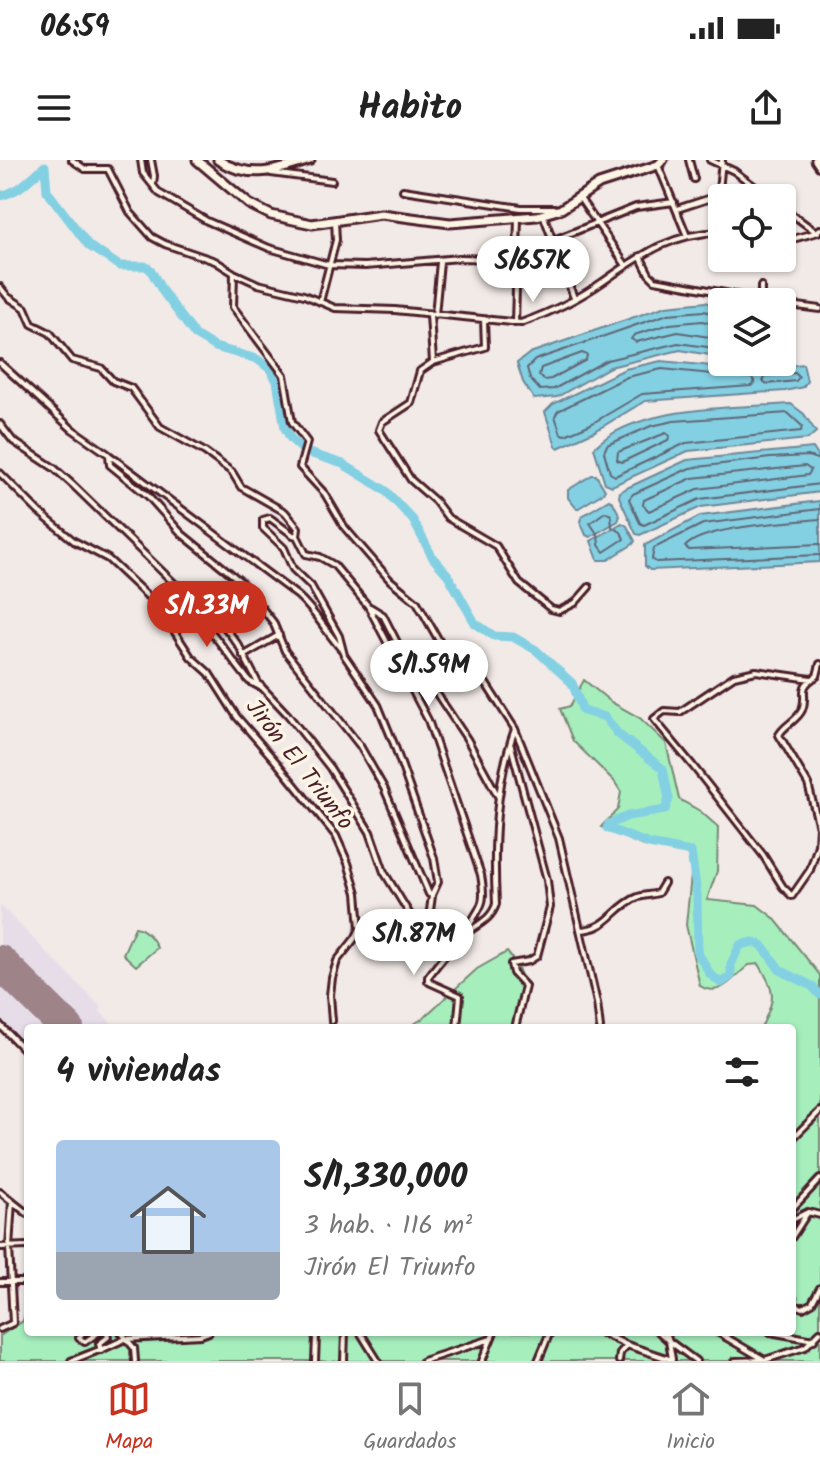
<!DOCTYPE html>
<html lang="es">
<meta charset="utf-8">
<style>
:root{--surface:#fff;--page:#f6f6f6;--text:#222;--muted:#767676;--line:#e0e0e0;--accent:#c8321e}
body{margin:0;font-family:Kalam,sans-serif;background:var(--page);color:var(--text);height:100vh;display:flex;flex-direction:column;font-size:30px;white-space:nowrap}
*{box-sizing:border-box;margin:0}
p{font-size:26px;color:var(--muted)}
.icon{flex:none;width:44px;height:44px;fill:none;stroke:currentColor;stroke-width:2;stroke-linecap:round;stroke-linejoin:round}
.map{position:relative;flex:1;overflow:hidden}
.side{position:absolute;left:24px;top:864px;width:772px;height:312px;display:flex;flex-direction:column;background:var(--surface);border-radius:8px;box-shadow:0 2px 6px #0004}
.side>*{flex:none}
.tools{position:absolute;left:708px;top:24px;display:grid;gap:16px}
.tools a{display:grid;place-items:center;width:88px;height:88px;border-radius:8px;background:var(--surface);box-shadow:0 2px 6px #0004;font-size:40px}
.price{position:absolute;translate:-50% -68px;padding:0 18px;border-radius:28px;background:#fff;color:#222;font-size:26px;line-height:52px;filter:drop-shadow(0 2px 4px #0008)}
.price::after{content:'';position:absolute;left:50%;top:48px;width:24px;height:18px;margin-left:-12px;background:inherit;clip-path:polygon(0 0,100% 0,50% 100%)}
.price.active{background:var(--accent);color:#fff}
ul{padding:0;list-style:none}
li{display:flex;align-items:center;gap:24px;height:200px;padding:0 32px}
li+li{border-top:2px solid var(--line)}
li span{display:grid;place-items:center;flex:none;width:224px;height:160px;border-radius:8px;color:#555}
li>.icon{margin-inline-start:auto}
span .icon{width:96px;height:96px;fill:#fffc;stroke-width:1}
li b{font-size:34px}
h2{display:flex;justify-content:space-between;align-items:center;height:96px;padding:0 32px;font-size:34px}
.status{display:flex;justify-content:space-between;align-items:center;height:56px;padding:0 40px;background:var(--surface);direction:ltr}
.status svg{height:22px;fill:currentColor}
header{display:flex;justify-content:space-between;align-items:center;height:104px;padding:0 32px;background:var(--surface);font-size:36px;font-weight:600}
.dock{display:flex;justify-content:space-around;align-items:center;height:112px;border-top:2px solid var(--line);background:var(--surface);font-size:22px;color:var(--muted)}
.dock a{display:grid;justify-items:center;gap:4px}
.dock .active{color:var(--accent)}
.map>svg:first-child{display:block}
.built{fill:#e6dde9}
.green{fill:#a6efbd;stroke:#788774;stroke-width:2}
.water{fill:#83d0e3;stroke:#6c8999;stroke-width:2}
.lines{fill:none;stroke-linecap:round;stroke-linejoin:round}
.shore{stroke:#616675;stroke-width:2}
.river{stroke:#83d0e3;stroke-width:9}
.runway{stroke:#9e8489;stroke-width:34}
.street-casing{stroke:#4a1f2b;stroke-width:10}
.highway-casing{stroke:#4a1f2b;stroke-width:13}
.street{stroke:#fcf5e5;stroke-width:4}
.highway{stroke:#fcf5e5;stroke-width:7}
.labels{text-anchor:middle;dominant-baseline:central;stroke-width:7;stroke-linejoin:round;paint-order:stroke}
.street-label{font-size:24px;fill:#4a1f2b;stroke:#fcf5e5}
</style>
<div class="status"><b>06:59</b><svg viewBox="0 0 49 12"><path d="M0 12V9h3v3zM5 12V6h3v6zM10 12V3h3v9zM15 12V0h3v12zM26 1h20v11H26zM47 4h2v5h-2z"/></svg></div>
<header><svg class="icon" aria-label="menu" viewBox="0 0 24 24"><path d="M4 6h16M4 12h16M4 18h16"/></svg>Habito<svg class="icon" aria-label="share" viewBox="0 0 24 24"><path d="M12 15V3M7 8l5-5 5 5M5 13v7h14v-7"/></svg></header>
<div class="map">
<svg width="820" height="1201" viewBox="0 0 820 1201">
<rect width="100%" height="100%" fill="#f2eae7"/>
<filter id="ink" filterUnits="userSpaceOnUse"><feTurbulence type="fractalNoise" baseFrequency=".0125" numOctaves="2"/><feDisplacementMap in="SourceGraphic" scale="16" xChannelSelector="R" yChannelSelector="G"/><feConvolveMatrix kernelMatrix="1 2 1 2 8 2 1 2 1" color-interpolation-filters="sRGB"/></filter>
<g filter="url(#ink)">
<path class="built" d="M0,745l102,103 -2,3 16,17h-88v18l-28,-27z"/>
<path class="green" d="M584,520l27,22 29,16 26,25 13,56 21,12 18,16 -1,44 -10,29 50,5 17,13 46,57v386h-820v-25l23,-15 5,-18v29h764v-304h-31c14,-31 16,-33 -2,-64l-10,1c-15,11 -28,34 -49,21l-14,-61 6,-60 -3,-11 -19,-7 -27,-1 -42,-19 17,-18 3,-17 -7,-11 -41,-40 -13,-32 10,-3z
M135,767c9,1 19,12 22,21l-21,18 -13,-12z
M507,792c23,26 16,44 12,76l-128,-1h18l13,-8 55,-50z"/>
<path class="water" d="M706,142l16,7v48l-42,-7 -70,17 -53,30 -23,2 -11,-17 -6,-19 13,-10 136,-47z
M661,201l92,9 50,-6 4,17 -4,6 -18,4 -140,10 -50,30 -37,17 -2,-2 -11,-34 8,-8 72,-35z
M791,244l13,10 12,18 -8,7 -120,12 -76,35 -7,-3 -11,-35c40,-43 142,-40 197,-44z
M813,288l7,11v33l-119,15 -61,28 -4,-1 -17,-37 1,-5 9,-5 58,-27z
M592,315h4l9,15 -2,3 -26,16 -9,-11v-8z
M609,340l4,2 7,14 -2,5 -28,16 -4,-2 -6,-14 2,-5z
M820,341v61l-170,8 -5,-4v-21l55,-29z
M622,363l5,3 8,15 -2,3 -25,16h-10l-7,-19z"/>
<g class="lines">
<path class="shore" d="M722,156l-18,-5 -36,3 -133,46 -8,8 3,11 10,11 14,-1 53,-29 71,-17 44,6
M722,166l-20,-5 -32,3 -36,11 -3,4 5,3 42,-10 44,7
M582,193l5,2 -1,5 -35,19 -7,1 -5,-5 2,-7z
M662,209l90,9 3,4 -4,4 -109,8 -51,30 -26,11 -4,-1 -6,-18 3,-5 69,-34z
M795,213l4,4 -3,4 -29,3 -4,-3 3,-5z
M788,253l14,13 -1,5 -115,12 -71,33 -5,-3 -6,-21 3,-7 44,-19 23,-5z
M666,273l4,3 -2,4 -46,22 -5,-2 1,-8z
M820,300l-12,-4 -38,2 -80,10 -57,26 -4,5 11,24 4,2 56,-26 120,-15
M805,306l6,4 -3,5 -110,14 -49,22 -6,-6 1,-5 48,-22z
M820,349l-117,15 -49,24 -2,11 4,3 164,-7
M605,352l6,3 1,12 9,5 3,7 -20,13 -5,-7 -1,-10 -8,-12z
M820,359c-29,3 -118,7 -135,28l4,3 131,-6"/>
<path class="river" d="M0,36c21,-5 29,-17 45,-30l2,25 42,55 31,20h25l5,3 13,23 32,43 20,12 42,12 13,10 7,12 8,47 6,11 14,13
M306,292l37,12 42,26 28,30 20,38 15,17 27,48 19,13 19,1 23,13 36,33 11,28 22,6 13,17 45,35 6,30 -4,11 -37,6 -19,8 -2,4 42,16 42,8 6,42 1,59 12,21 11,9 10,-7v-12l9,-19 13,-3 9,3 18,25 32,16 8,9"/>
<path class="runway" d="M0,802l67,66"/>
<g class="street-casing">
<path id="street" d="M72,0l13,9h23l22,43 22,25 13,7 50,17 19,12 24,11 46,11 31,13 60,2 126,13c28,-10 59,-25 83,-42 40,-28 68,-48 118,-49
M141,0l2,13 16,20 48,28 62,27 60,17 36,1 95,-8 65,2 12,-5 17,-15 82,-33 38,-5
M151,0l3,16 -1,8
M689,0l5,19
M710,0l24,11 36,27
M658,5l29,71
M271,13l61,8
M403,30l118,18h33
M579,37l46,67
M782,47l34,25 4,-3
M677,49l40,-13
M543,54l31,84
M715,72l7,-72
M782,82l36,-10
M640,96l9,18 6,6 119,22
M234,113l-1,34 51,68 8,47 15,20 -7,25 25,27 20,34 45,52 27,22 25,44 29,19 10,11 34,53 44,109 38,165 3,25
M0,127l8,10 17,11 7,16 18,9 22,27 29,8 12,13 18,7 29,39 45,25 27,20 9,15 44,25 13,16 -1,8
M761,139v-13
M320,142l16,-62 -1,-19
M782,144l38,5
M430,155l3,47
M435,155l5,-53
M484,160l1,27 -52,15 -13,9 -9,32 -29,19 -3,8 32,50 24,21 13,17 48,28 23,37 32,26 8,2 16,-8 14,-16
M515,163l3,-105
M0,203l72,66 36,25
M0,264l13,17 41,27 19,17 102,99 19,10 15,12 30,40 19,37 30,32 42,53 40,64 14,40 25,41 -1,15 -20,18 2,4 29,-7 7,-4 6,-43
M0,313l39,39 35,29 34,18 50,47 33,51 18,16 28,44 41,47 58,72 12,27 9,30 3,35 -4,9 -19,24 -5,17 -2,17 2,26
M176,426l73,95 11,6
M370,447l13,8 23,45 29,31 32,48 31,57
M342,490c-16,-18 -26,-38 -44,-54l-189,-141 1,10 38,31 34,38 58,47 33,41 12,29 75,95 24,42 45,106 3,1 6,-13 -4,-24 -40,-114 -16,-39 -34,-50 -5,-19 -28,-50 -18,-17 -9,-21 -21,-20v-8l7,-2 23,17 4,1 9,18 14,3 14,8 34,41 60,114 53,155c6,35 -2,29 -16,59
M243,496l36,-21
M811,519l-55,-8 -22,5 -54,36 -16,-1 -10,8 39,47 70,89 20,32 9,9 18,-26 8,-25 1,-18 -11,-43 -29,-49c5,-10 18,-14 23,-25 7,-17 -7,-21 15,-34l3,-12
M511,586l36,134 3,27 -13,49 -8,5 -18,3 2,9 12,13 -10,42
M580,770c30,-1 33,-23 58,-33 6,-2 13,-2 20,-4l6,-10
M0,865l28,29
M457,868l3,-32 -29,-13 -3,-2v-4c11,-15 22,-29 35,-41 12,-11 28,-15 33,-32 -3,-59 -1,-119 19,-175
M792,979l28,-28
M0,1032l28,22
M792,1049l28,-30
M792,1060l16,-8 12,3
M792,1077l16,-25
M0,1087l28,-1
M0,1122h28
M792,1134l3,11 8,3 9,-5 8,-15
M0,1169l13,-6 -4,-76 3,-46
M83,1172l-4,6 6,4 14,-10
M107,1172l1,5 -9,7 2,6 24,-11 76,-4 8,-3
M121,1172l13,16 1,13
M312,1172l4,5 -1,24
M360,1172l18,29
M600,1172l27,13 45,15
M659,1172l10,9 3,18
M666,1172l3,9 27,20
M717,1172l46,27
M770,1172l44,8
M71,1201l28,-11
M344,1201l1,-29
M423,1201l68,-22
M482,1201l12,-29
M538,1201l12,-29
M619,1201l1,-8 7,-8
M735,1201l30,-1 40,-13 15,-15"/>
</g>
<g class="highway-casing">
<path id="highway" d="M197,0l52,44 22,11 41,9 69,-10 69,9 87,-7 24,-7 38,-25 59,-19 5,-5
M218,0c31,20 59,11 92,0
M816,0l4,6"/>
</g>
<use href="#street" class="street"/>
<use href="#highway" class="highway"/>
</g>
</g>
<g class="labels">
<g class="street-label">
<text transform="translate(299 605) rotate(52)">Jirón El Triunfo</text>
</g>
</g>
</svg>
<div class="tools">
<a><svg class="icon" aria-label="locate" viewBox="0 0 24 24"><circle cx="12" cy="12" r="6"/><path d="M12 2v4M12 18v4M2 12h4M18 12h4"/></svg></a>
<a><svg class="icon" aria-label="layers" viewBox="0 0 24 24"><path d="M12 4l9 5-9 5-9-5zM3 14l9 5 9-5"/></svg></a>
</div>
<b class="price" style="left:533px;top:144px">S/657K</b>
<b class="price active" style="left:207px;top:489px">S/1.33M</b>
<b class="price" style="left:429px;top:548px">S/1.59M</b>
<b class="price" style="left:414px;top:817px">S/1.87M</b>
<section class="side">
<h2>4 viviendas<svg class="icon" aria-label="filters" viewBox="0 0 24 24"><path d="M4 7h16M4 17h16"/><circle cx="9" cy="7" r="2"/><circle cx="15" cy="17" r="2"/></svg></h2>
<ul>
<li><span style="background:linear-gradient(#a9c7e8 70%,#9aa5b1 0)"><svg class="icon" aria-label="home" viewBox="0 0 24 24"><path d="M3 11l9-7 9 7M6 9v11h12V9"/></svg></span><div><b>S/1,330,000</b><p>3 hab. · 116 m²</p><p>Jirón El Triunfo</p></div></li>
</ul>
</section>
</div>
<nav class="dock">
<a class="active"><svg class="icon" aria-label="map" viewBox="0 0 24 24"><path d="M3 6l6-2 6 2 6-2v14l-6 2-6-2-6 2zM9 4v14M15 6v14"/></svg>Mapa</a>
<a><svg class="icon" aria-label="saved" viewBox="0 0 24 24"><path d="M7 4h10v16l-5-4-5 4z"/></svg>Guardados</a>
<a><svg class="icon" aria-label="home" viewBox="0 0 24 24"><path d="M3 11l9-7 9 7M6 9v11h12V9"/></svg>Inicio</a>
</nav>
